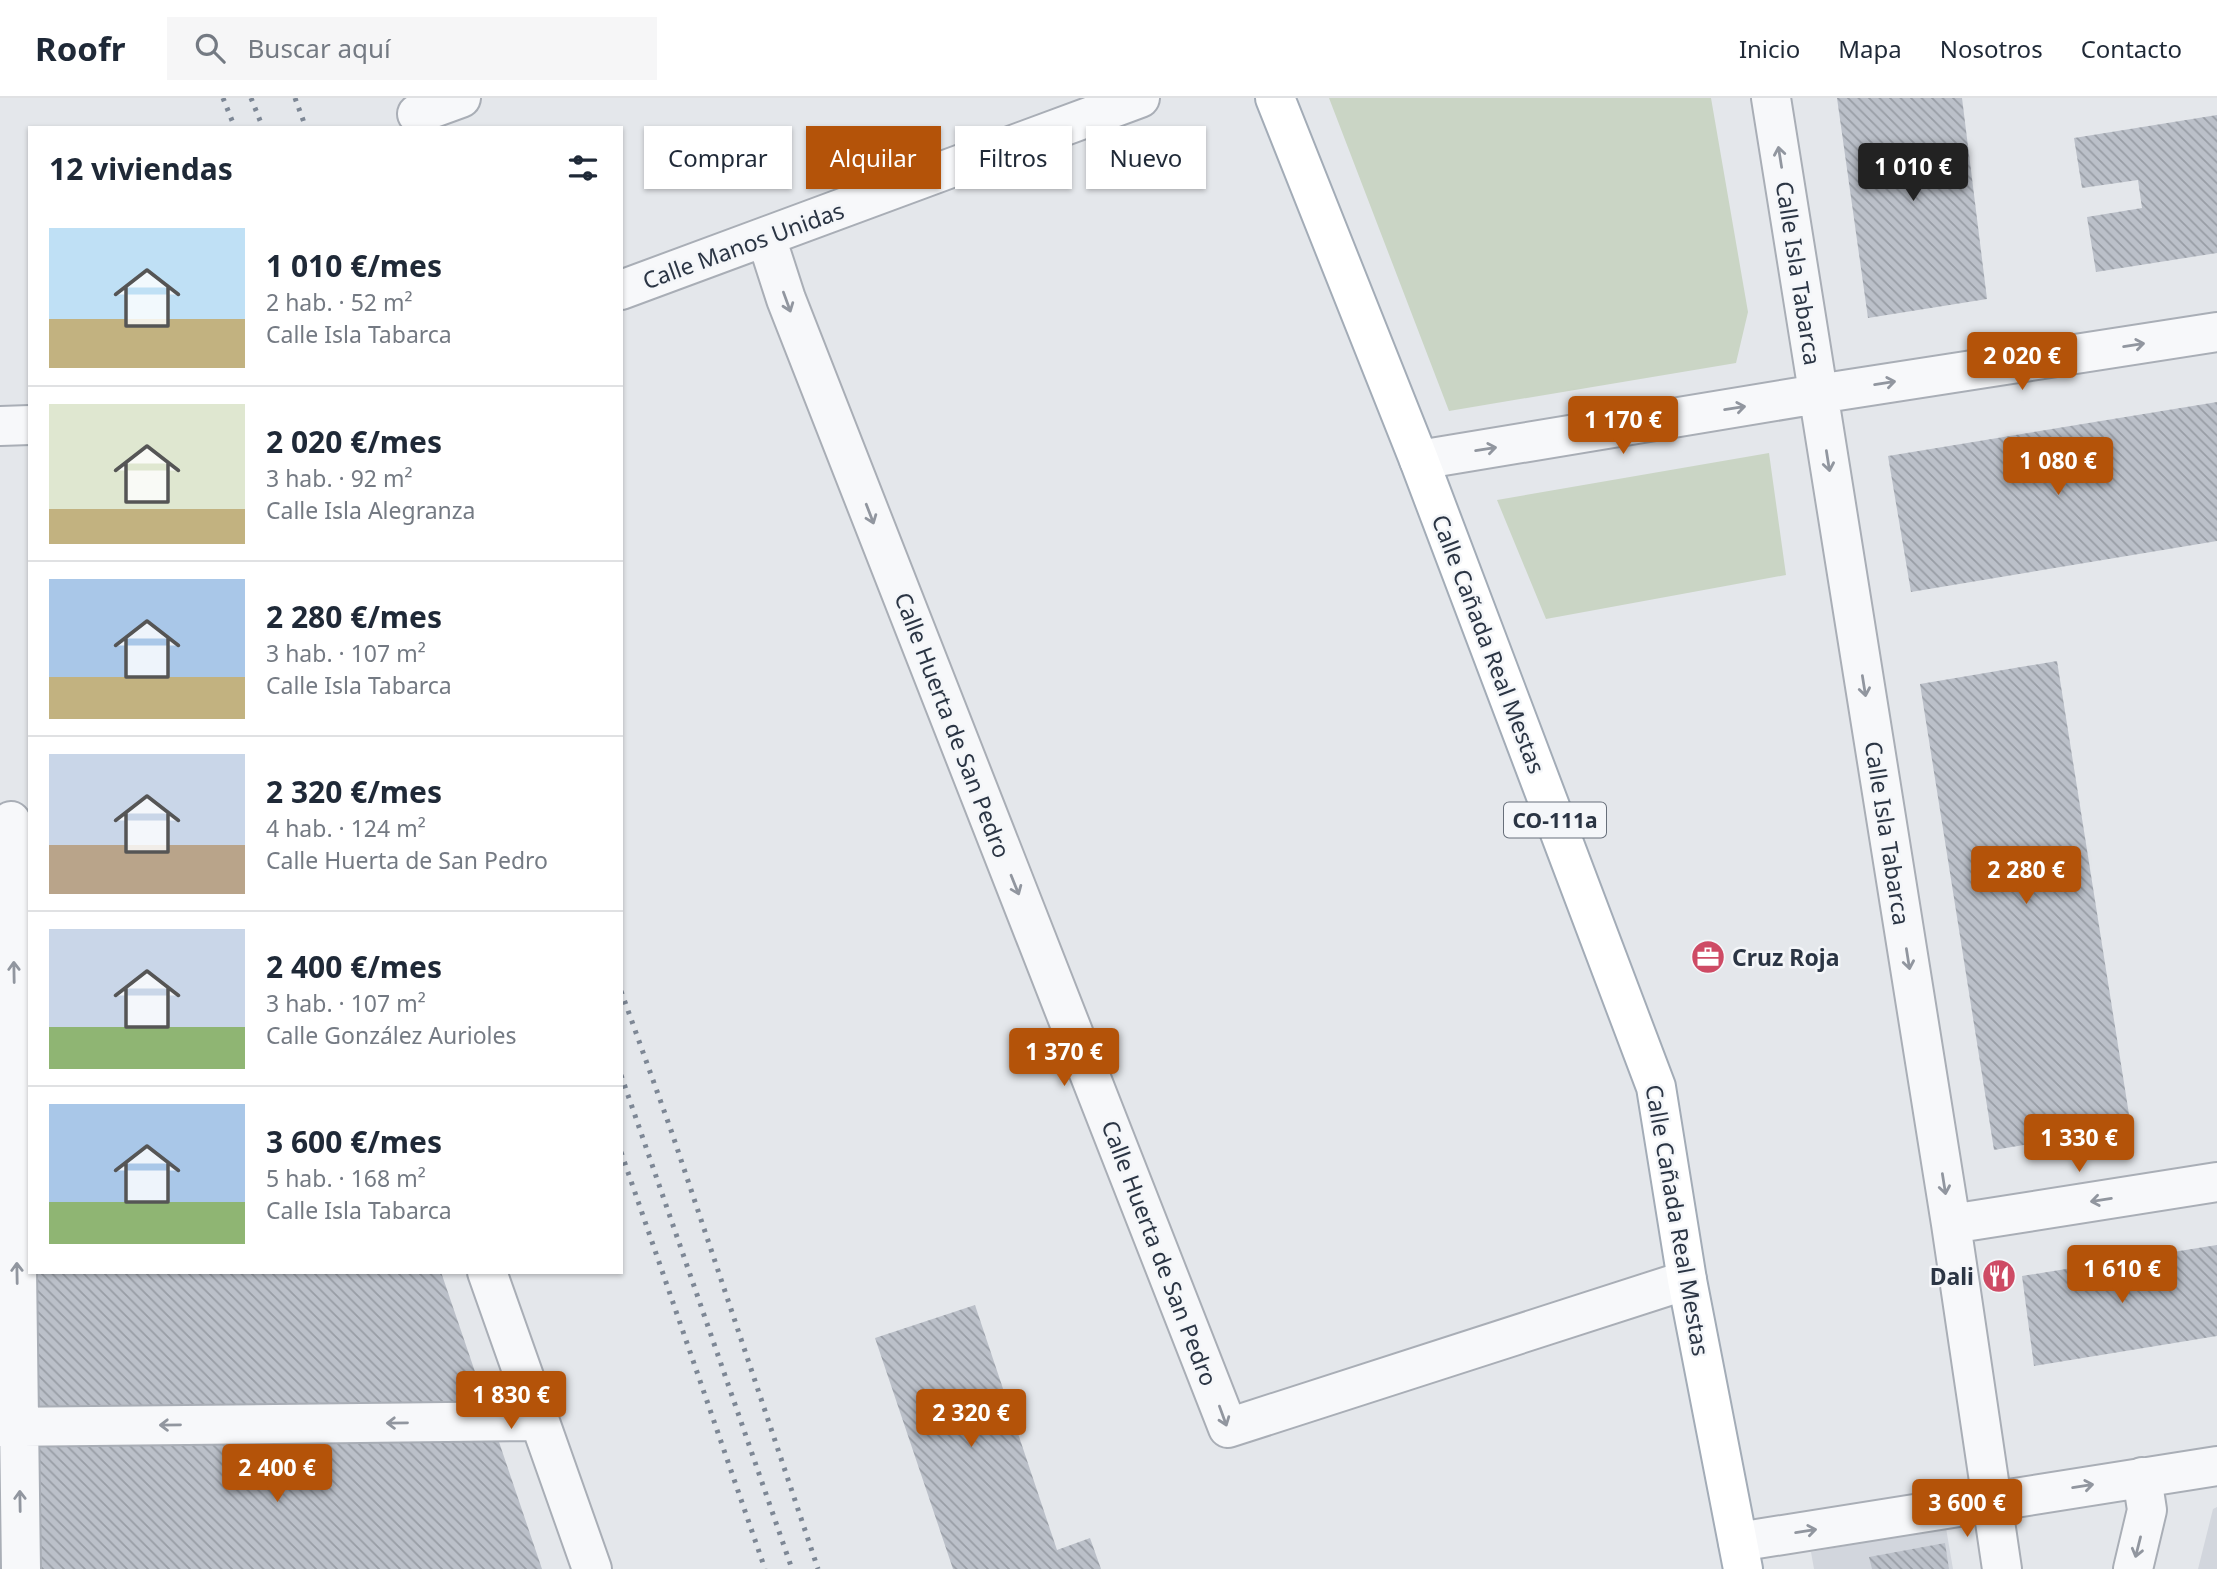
<!DOCTYPE html>
<html lang="es">
<meta charset="utf-8">
<style>
:root{--surface:#fff;--page:#f6f6f7;--text:#1f2937;--muted:#747a83;--line:#e0e1e3;--accent:#b45309}
body{margin:0;font-family:"Noto Sans",sans-serif;background:var(--page);color:var(--text);height:100vh;display:flex;flex-direction:column;font-size:26px;white-space:nowrap}
*{box-sizing:border-box;margin:0}
p{font-size:23px;color:var(--muted)}
.icon{flex:none;width:38px;height:38px;fill:none;stroke:currentColor;stroke-width:2;stroke-linecap:round;stroke-linejoin:round}
.map{position:relative;flex:1;overflow:hidden}
.drawer{position:absolute;left:28px;top:28px;width:595px;height:1148px;display:flex;flex-direction:column;background:var(--surface);border-radius:0px;box-shadow:0 2px 5px #0004}
.drawer>*{flex:none}
.banner{position:absolute;left:644px;top:28px;width:665px;height:63px;display:flex;gap:14px}
.price{position:absolute;translate:-50% -60px;padding:0 16px;border-radius:7px;background:var(--accent);color:#fff;font-size:23px;line-height:46px;filter:drop-shadow(0 2px 4px #0008)}
.price::after{content:'';position:absolute;left:50%;top:42px;width:21px;height:16px;margin-left:-10px;background:inherit;clip-path:polygon(0 0,100% 0,50% 100%)}
.price.current{background:#222;color:#fff}
ul{padding:0;list-style:none}
li{display:flex;align-items:center;gap:21px;height:175px;padding:0 21px}
li+li{border-top:2px solid var(--line)}
li span{display:grid;place-items:center;flex:none;width:196px;height:140px;border-radius:0px;color:#555}
li>.icon{margin-inline-start:auto}
span .icon{width:84px;height:84px;fill:#fffc;stroke-width:1}
li b{font-size:30px}
h2{display:flex;justify-content:space-between;align-items:center;height:84px;padding:0 21px;font-size:30px}
.tag{padding:0 24px;border-radius:0px;background:var(--surface);box-shadow:0 2px 5px #0004;font-size:24px;line-height:63px}
.tag.current{background:var(--accent);color:#fff}
header{display:flex;align-items:center;gap:42px;box-sizing:border-box;height:98px;padding:0 35px;background:var(--surface);border-bottom:2px solid var(--line)}
header strong{font-size:33px}
nav{display:flex;gap:38px;margin-inline-start:auto;font-size:24px}
.search{width:490px;height:63px;background:var(--page);display:flex;align-items:center;gap:18px;box-sizing:border-box;padding:0 24px;border-radius:0px;color:var(--muted);font-size:26px}
.map>svg:first-child{display:block}
.built{fill:#d2d6dd}
.grass{fill:#cad5c5}
.building{fill:url(#building-back-hatch)}
.lines{fill:none;stroke-linecap:round;stroke-linejoin:round}
.minor-casing{stroke:#a9aeb6;stroke-width:42}
.major-casing{stroke:#a3acb7;stroke-width:42}
.minor{stroke:#f7f8fa;stroke-width:38}
.major{stroke:#fff;stroke-width:38}
.rail{stroke:#7d8795;stroke-width:5;stroke-dasharray:3.5 7;stroke-linecap:butt}
.oneway{stroke:#91969f}
.labels{text-anchor:middle;dominant-baseline:central;stroke-width:5;stroke-linejoin:round;paint-order:stroke}
.shield{fill:#f4f6f9;stroke:#676f7a;stroke-width:2}
.shield-label{font-size:21px;font-weight:bold;fill:#2b3544}
.street-label{font-size:23px;fill:#2b3544;stroke:#f4f6f9}
.poi-label{font-size:23px;font-weight:bold;fill:#2b3544;stroke:#f4f6f9;text-anchor:start}
</style>
<header>
<strong>Roofr</strong>
<div class="search"><svg class="icon" aria-label="search" viewBox="0 0 24 24"><circle cx="10" cy="10" r="6"/><path d="M15 15l6 6"/></svg>Buscar aquí</div>
<nav><a>Inicio</a><a>Mapa</a><a>Nosotros</a><a>Contacto</a></nav>
</header>
<div class="map">
<svg width="2217" height="1471" viewBox="0 0 2217 1471">
<defs>
<pattern id="building-back-hatch" width="6" height="6" patternUnits="userSpaceOnUse" patternTransform="scale(1.75)"><rect width="6" height="6" fill="#bbc0c9"/><path d="M-1 5l2 2M0 0l6 6M5-1l2 2" fill="none" stroke="#989da5"/></pattern>
</defs>
<rect width="100%" height="100%" fill="#e4e7eb"/>
<path class="built" d="M2217,1409v62h-19l15,-60z
M1946,1430l7,41h-139l-3,-17z"/>
<path class="grass" d="M1329,0h382l37,214 -12,51 -287,48z
M1769,355l17,122 -240,44 -49,-119z"/>
<path class="building" d="M1837,0h125l25,201 -119,19z
M2217,17v138l-121,19 -9,-55 55,-9 -4,-28 -56,8 -8,-50z
M2217,304v139l-306,51 -23,-136z
M2057,563l74,466 -137,23 -74,-466z
M2217,1147v91l-183,30 -12,-90z
M31,1174h410l45,132 -455,8z
M975,1207l82,245 33,-12 11,31h-148l-78,-231z
M34,1339l464,2 44,130h-508z
M1945,1445l4,26h-77l-3,-12z"/>
<g class="lines">
<g class="minor-casing">
<path id="minor" d="M1771,0l180,1126 51,345
M417,16l44,-16
M766,139l20,62 442,1129 459,-148
M621,192l519,-192
M0,328l30,-1
M1419,362l399,-66 399,-62
M11,723l10,748
M1951,1126l266,-42
M487,1174l105,297
M0,1329l539,-6
M1738,1444l479,-76
M2133,1471l14,-59 -5,-33"/>
</g>
<g class="major-casing">
<path id="major" d="M1275,0l144,362 237,627 31,193 56,289"/>
</g>
<use href="#minor" class="minor"/>
<use href="#major" class="major"/>
<path class="rail" d="M223,0l12,30
M251,0l12,30
M295,0l11,30
M621,893l51,142 146,436
M621,977l171,494
M621,1054l144,417"/>
</g>
<defs><path id="oneway-shaft" d="M-6 0H5M1.5-3L5.5 0L1.5 3" fill="none" stroke-width="1.6" stroke-linecap="round" stroke-linejoin="round" transform="scale(1.75)"/></defs>
<g class="oneway">
<use href="#oneway-shaft" transform="translate(1780 59) rotate(-99)"/>
<use href="#oneway-shaft" transform="translate(787 204) rotate(70)"/>
<use href="#oneway-shaft" transform="translate(2134 247) rotate(-9)"/>
<use href="#oneway-shaft" transform="translate(1885 285) rotate(-9)"/>
<use href="#oneway-shaft" transform="translate(1735 310) rotate(-9)"/>
<use href="#oneway-shaft" transform="translate(1486 351) rotate(-9)"/>
<use href="#oneway-shaft" transform="translate(1828 363) rotate(81)"/>
<use href="#oneway-shaft" transform="translate(870 416) rotate(69)"/>
<use href="#oneway-shaft" transform="translate(1864 588) rotate(81)"/>
<use href="#oneway-shaft" transform="translate(1015 787) rotate(68)"/>
<use href="#oneway-shaft" transform="translate(1908 861) rotate(81)"/>
<use href="#oneway-shaft" transform="translate(14 874) rotate(-91)"/>
<use href="#oneway-shaft" transform="translate(1944 1086) rotate(81)"/>
<use href="#oneway-shaft" transform="translate(2101 1102) rotate(171)"/>
<use href="#oneway-shaft" transform="translate(17 1175) rotate(-91)"/>
<use href="#oneway-shaft" transform="translate(1223 1318) rotate(70)"/>
<use href="#oneway-shaft" transform="translate(397 1325) rotate(179)"/>
<use href="#oneway-shaft" transform="translate(170 1327) rotate(179)"/>
<use href="#oneway-shaft" transform="translate(2083 1388) rotate(-9)"/>
<use href="#oneway-shaft" transform="translate(20 1403) rotate(-91)"/>
<use href="#oneway-shaft" transform="translate(1806 1433) rotate(-9)"/>
<use href="#oneway-shaft" transform="translate(2138 1449) rotate(104)"/>
</g>
<defs>
<g id="office-disc" transform="scale(1.75)"><circle r="9.5" fill="#ce4b65" stroke="#f4f6f9"/><path d="M-6-3h4V-5.5h4V-3h4V5H-6ZM-1-4.5V-3h2v-1.5ZM-6 0V1H6V0Z" fill="#fff"/></g>
<g id="restaurant-disc" transform="scale(1.75)"><circle r="9.5" fill="#ce4b65" stroke="#f4f6f9"/><path d="M-5-6h1v4h1v-4h1v4h1v-4h1v5L-1.5 .5V6h-2V.5L-5-1ZM5-6V6H3V1.5H1.5Q1.5-4 5-6Z" fill="#fff"/></g>
</defs>
<g fill-rule="evenodd">
<use href="#office-disc" x="1708" y="859"/>
<use href="#restaurant-disc" x="1999" y="1178"/>
</g>
<g class="labels">
<rect class="shield" x="1504" y="704.5" width="102" height="35" rx="5"/>
<g class="shield-label">
<text x="1555" y="722">CO-111a</text>
</g>
<g class="street-label">
<text transform="translate(743 147) rotate(-20)">Calle Manos Unidas</text>
<text transform="translate(1799 175) rotate(81)">Calle Isla Tabarca</text>
<text transform="translate(1489 546) rotate(69)">Calle Cañada Real Mestas</text>
<text transform="translate(953 627) rotate(69)">Calle Huerta de San Pedro</text>
<text transform="translate(1888 735) rotate(81)">Calle Isla Tabarca</text>
<text transform="translate(1678 1122) rotate(80)">Calle Cañada Real Mestas</text>
<text transform="translate(1160 1155) rotate(69)">Calle Huerta de San Pedro</text>
</g>
<g class="poi-label">
<text x="1732" y="859">Cruz Roja</text>
<text x="1974" y="1178" text-anchor="end">Dali</text>
</g>
</g>
</svg>
<b class="price current" style="left:1913px;top:105px">1 010 €</b>
<b class="price" style="left:2022px;top:294px">2 020 €</b>
<b class="price" style="left:1623px;top:358px">1 170 €</b>
<b class="price" style="left:2058px;top:399px">1 080 €</b>
<b class="price" style="left:2026px;top:808px">2 280 €</b>
<b class="price" style="left:1064px;top:990px">1 370 €</b>
<b class="price" style="left:2079px;top:1076px">1 330 €</b>
<b class="price" style="left:2122px;top:1207px">1 610 €</b>
<b class="price" style="left:511px;top:1333px">1 830 €</b>
<b class="price" style="left:971px;top:1351px">2 320 €</b>
<b class="price" style="left:277px;top:1406px">2 400 €</b>
<b class="price" style="left:1967px;top:1441px">3 600 €</b>
<div class="banner">
<a class="tag">Comprar</a>
<a class="tag current">Alquilar</a>
<a class="tag">Filtros</a>
<a class="tag">Nuevo</a>
</div>
<section class="drawer">
<h2>12 viviendas<svg class="icon" aria-label="filters" viewBox="0 0 24 24"><path d="M4 7h16M4 17h16"/><circle cx="9" cy="7" r="2"/><circle cx="15" cy="17" r="2"/></svg></h2>
<ul>
<li><span style="background:linear-gradient(#bfe0f5 65%,#c2b280 0)"><svg class="icon" aria-label="home" viewBox="0 0 24 24"><path d="M3 11l9-7 9 7M6 9v11h12V9"/></svg></span><div><b>1 010 €/mes</b><p>2 hab. · 52 m²</p><p>Calle Isla Tabarca</p></div></li>
<li><span style="background:linear-gradient(#dfe7d0 75%,#c2b280 0)"><svg class="icon" aria-label="home" viewBox="0 0 24 24"><path d="M3 11l9-7 9 7M6 9v11h12V9"/></svg></span><div><b>2 020 €/mes</b><p>3 hab. · 92 m²</p><p>Calle Isla Alegranza</p></div></li>
<li><span style="background:linear-gradient(#a9c7e8 70%,#c2b280 0)"><svg class="icon" aria-label="home" viewBox="0 0 24 24"><path d="M3 11l9-7 9 7M6 9v11h12V9"/></svg></span><div><b>2 280 €/mes</b><p>3 hab. · 107 m²</p><p>Calle Isla Tabarca</p></div></li>
<li><span style="background:linear-gradient(#c9d6e8 65%,#b9a48a 0)"><svg class="icon" aria-label="home" viewBox="0 0 24 24"><path d="M3 11l9-7 9 7M6 9v11h12V9"/></svg></span><div><b>2 320 €/mes</b><p>4 hab. · 124 m²</p><p>Calle Huerta de San Pedro</p></div></li>
<li><span style="background:linear-gradient(#c9d6e8 70%,#8fb573 0)"><svg class="icon" aria-label="home" viewBox="0 0 24 24"><path d="M3 11l9-7 9 7M6 9v11h12V9"/></svg></span><div><b>2 400 €/mes</b><p>3 hab. · 107 m²</p><p>Calle González Aurioles</p></div></li>
<li><span style="background:linear-gradient(#a9c7e8 70%,#8fb573 0)"><svg class="icon" aria-label="home" viewBox="0 0 24 24"><path d="M3 11l9-7 9 7M6 9v11h12V9"/></svg></span><div><b>3 600 €/mes</b><p>5 hab. · 168 m²</p><p>Calle Isla Tabarca</p></div></li>
</ul>
</section>
</div>
